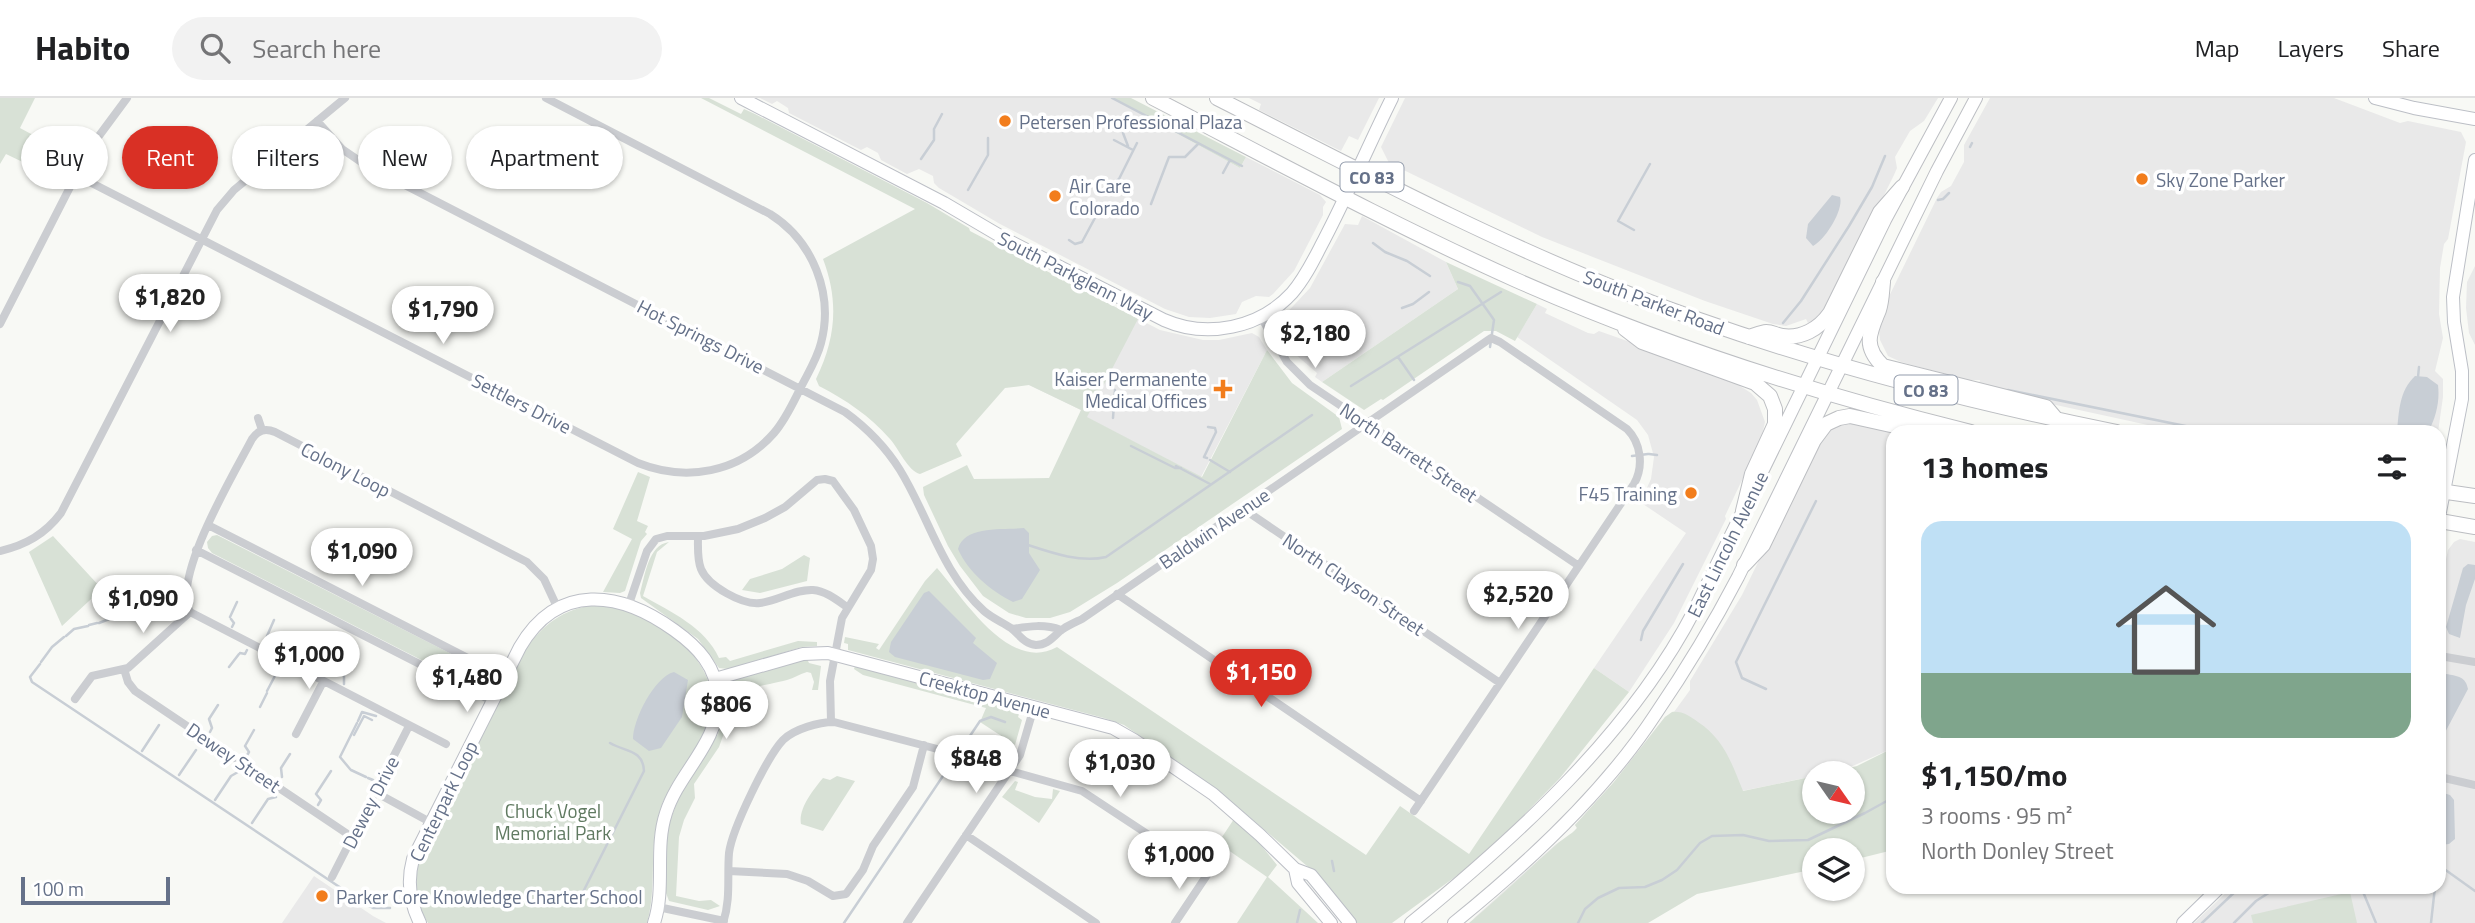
<!DOCTYPE html>
<meta charset="utf-8">
<style>
:root{--surface:#fff;--page:#f2f2f2;--text:#202124;--muted:#757577;--line:#e0e0e0;--accent:#d93025}
body{margin:0;font-family:"Titillium Web",sans-serif;background:var(--page);color:var(--text);height:100vh;display:flex;flex-direction:column;font-size:26px;white-space:nowrap}
*{box-sizing:border-box;margin:0}
p{font-size:23px;color:var(--muted)}
.icon{flex:none;width:38px;height:38px;fill:none;stroke:currentColor;stroke-width:2;stroke-linecap:round;stroke-linejoin:round}
.map{position:relative;flex:1;overflow:hidden}
.sheet{position:absolute;left:1886px;top:327px;width:560px;height:469px;display:flex;flex-direction:column;background:var(--surface);border-radius:21px;box-shadow:0 2px 5px #0004}
.sheet>*{flex:none}
.banner{position:absolute;left:21px;top:28px;width:665px;height:63px;display:flex;gap:14px}
.needle{width:46px;rotate:124deg}
.buttons{position:absolute;left:1802px;top:663px;display:grid;gap:14px}
.buttons a{display:grid;place-items:center;width:63px;height:63px;border-radius:50%;background:var(--surface);box-shadow:0 2px 5px #0004;font-size:35px}
.scale{position:absolute;left:21px;bottom:18px;width:149px;box-sizing:border-box;padding-left:7px;border:4px solid #657189;border-top:0;font-size:19px;line-height:24px;white-space:nowrap;color:#657189;-webkit-text-stroke:5px #fff;paint-order:stroke}
.price{position:absolute;translate:-50% -60px;padding:0 16px;border-radius:24px;background:#fff;color:#222;font-size:23px;line-height:46px;filter:drop-shadow(0 2px 4px #0008)}
.price::after{content:'';position:absolute;left:50%;top:42px;width:21px;height:16px;margin-left:-10px;background:inherit;clip-path:polygon(0 0,100% 0,50% 100%)}
.price.on{background:var(--accent);color:#fff}
ul{padding:0;list-style:none}
li{display:grid;align-content:center;gap:14px;height:371px;padding:0 35px}
li span{display:grid;place-items:center;height:217px;border-radius:21px;color:#555}
li>.icon{margin-inline-start:auto}
span .icon{width:126px;height:126px;fill:#fffc;stroke-width:1}
li b{font-size:30px}
h2{display:flex;justify-content:space-between;align-items:center;height:84px;padding:0 35px;font-size:30px}
.chip{padding:0 24px;border-radius:32px;background:var(--surface);box-shadow:0 2px 5px #0004;font-size:24px;line-height:63px}
.chip.on{background:var(--accent);color:#fff}
header{display:flex;align-items:center;gap:42px;box-sizing:border-box;height:98px;padding:0 35px;background:var(--surface);border-bottom:2px solid var(--line)}
header strong{font-size:33px}
nav{display:flex;gap:38px;margin-inline-start:auto;font-size:24px}
.search{width:490px;height:63px;background:var(--page);display:flex;align-items:center;gap:18px;box-sizing:border-box;padding:0 24px;border-radius:38px;color:var(--muted);font-size:26px}
.map>svg:first-child{display:block}
.built{fill:#e9e9e9}
.green{fill:#d8e1d6}
.water{fill:#c8ced5}
.lines{fill:none;stroke-linecap:round;stroke-linejoin:round}
.stream{stroke:#c8ced5;stroke-width:2.5}
.secondary-casing{stroke:#bcbfc6;stroke-width:14}
.primary-casing{stroke:#bdbfc4;stroke-width:14}
.highway-casing{stroke:#bcbec2;stroke-width:16}
.street{stroke:#cbcdd1;stroke-width:8}
.secondary{stroke:#fff;stroke-width:12}
.primary{stroke:#fff;stroke-width:12}
.highway{stroke:#fff;stroke-width:14}
.poi-dot{fill:#f27d1c;stroke:#fff;stroke-width:2.5}
.labels{text-anchor:middle;dominant-baseline:central;stroke-width:7;stroke-linejoin:round;paint-order:stroke}
.shield{fill:#fff;stroke:#939cac;stroke-width:2}
.shield-label{font-size:18px;font-weight:bold;fill:#657189}
.poi-label{font-size:19px;fill:#657189;stroke:#fff;text-anchor:start}
.street-label{font-size:19px;fill:#657189;stroke:#fff}
.park-label{font-size:19px;fill:#607a61;stroke:#fff}
</style>
<header>
<strong>Habito</strong>
<div class="search"><svg class="icon" aria-label="search" viewBox="0 0 24 24"><circle cx="10" cy="10" r="6"/><path d="M15 15l6 6"/></svg>Search here</div>
<nav><a>Map</a><a>Layers</a><a>Share</a></nav>
</header>
<div class="map">
<svg width="2475" height="825" viewBox="0 0 2475 825">
<rect width="100%" height="100%" fill="#f8f9f5"/>
<path class="built" d="M760,0h352l128,70 6,-11 74,38 6,7 -3,5v8l-29,56 -21,23 -4,3 -13,-1 -14,6 -6,12 -26,4 -21,-1 -24,-8 -165,-85 -61,-36 -5,-5 -1,-7 -14,-7 -12,5 -26,-14 -3,-7 -11,-6 -6,3 -72,-37 -1,-5 -11,-7 -5,3z
M1249,0h130l-21,42 -9,-4 -8,15 -82,-41 2,-6z
M1405,0h533l-14,23 -14,10 -15,26 2,11 -3,7 -66,133 -19,17 -3,-6 -20,7 -13,-2 -68,-23 -163,-64 -153,-74 -8,-16z
M1990,0h344l66,25 8,-2 53,11 5,10 -18,97 -4,5 -4,24 -1,46 4,24 -8,33 8,8v18l-5,35h-258l-202,-44 2,-8h-13l-66,-18 -13,-6 -8,-16 -1,-9 3,-10 -4,-2 59,-121 4,-6 10,-6 13,-24v-17z
M1362,118l84,46 12,27 -136,93 -7,-5 2,-4 -22,-19 -15,-24 -1,-9 31,-33 35,-64 13,1z
M1001,150l159,82 43,10h16l33,-7 7,4 8,13 -66,127 -121,-63 1,-4 -52,-25z
M2475,168v79l-6,-12 -3,-25 1,-26z
M1537,206l10,5 -2,4 43,20 6,1 5,-3 141,50v5l11,7 6,7 8,22 -4,18 -36,76 1,3 -52,104 -45,69 -35,-24 92,-135 -43,-29 1,-10 7,-15 3,-22 -6,-22 -11,-15 -120,-83z
M1850,323l44,11 -1,316 -47,21 -31,5v2l-78,16 -264,127 83,-75 13,-7 8,-9 -2,-3 39,-43 51,-65 9,-5 16,-22v-9l52,-86 72,-147 15,-18z
M2460,441l15,3v381h-281l38,-36h208v-300l8,-37 6,-8z
M314,778l59,40 13,7h-104z"/>
<path class="green" d="M0,0h35l-15,30 54,29 -12,24 -56,-27 -6,10z
M701,0h8l32,16 3,-5 11,5 172,89 42,25 1,3 168,88 -51,98 115,60 65,-127 25,33 47,34 3,12 -225,154 -47,29 -20,6h-24l-17,-5 -26,-17 -23,-30 -12,-20 -24,-51 -1,-8 44,-22 7,14 75,-1 32,-68 -52,-25 -24,3 -49,56 6,12 -42,18c-12,-3 -21,-25 -30,-35 -20,-23 -44,-39 -71,-53l-3,-7c20,-41 23,-78 7,-120l92,-50z
M1112,0h19l115,59 -6,11z
M1446,164l91,42 -22,37 -19,-10h-12l-101,69 -2,-1 -17,11 -42,-28 136,-93z
M638,374l12,5 -13,44 11,5 -3,6 2,2 -6,7 -16,50 -5,2 -17,-1 29,-53 -19,-10z
M217,437l280,142 -9,17 -276,-141 -4,-5 -1,-6 5,-6z
M53,438l49,53 -40,37 -33,-74z
M669,444l-12,10 -14,44c28,16 62,31 76,62l7,-1 4,4 68,-20 19,1v4l-15,1 -74,22 -9,-1 -21,-29 -57,-41 -1,-5c5,-17 8,-48 29,-51z
M804,457l6,3 -3,23 -47,12 -18,-3 8,-11 32,-10z
M937,470c26,29 72,106 120,79l309,208 34,-49 69,48 125,-186 35,24 -69,86 -48,49 -46,42 -74,54h-35l-43,-51 -95,-81 -95,-66 -20,-7 -256,-68v-6l-4,-1 1,-6 34,7 -3,4 3,2 46,-69z
M594,507c30,1 54,14 78,31 32,22 51,59 32,97 -14,29 -38,51 -46,84 -9,35 -1,71 -11,106h-219c-13,-21 -14,-43 -8,-66l106,-208c17,-25 38,-40 68,-44z
M807,561l2,4 12,3 -3,24h-6l2,-8 -3,-9 -4,-1c-7,2 -13,6 -20,8 -34,9 -41,2 -53,38l-6,4 -9,25 -25,37 1,14 -11,22 -5,17 -3,59 23,5 12,-1 9,6 -12,4 -39,-9 -3,-8v-46l3,-23 10,-27 39,-63 5,-22 1,-26 6,-5z
M855,568l163,43 2,2 -2,6 4,3 -7,25 -35,-23 6,-14 -123,-33 -9,-6z
M1672,614c11,-1 17,4 26,10 26,17 34,42 45,69l72,-15v36h38v-38l-25,-1 29,-7 36,-18v102l-40,10v-10h-38v19l-118,25 -49,29h-179c30,-25 57,-52 87,-78 7,-7 15,-10 21,-17l-2,-3 39,-43 51,-65z
M837,678l18,5 -32,50 -22,-7c-3,-15 12,-34 22,-46l7,2z
M1015,683l3,1 -3,8 20,7 17,2 1,-10 7,2 -21,32 -37,-26z
M1234,721l22,20 21,26 -9,12 50,46h-81l30,-46 -49,-34z
M2350,794l7,31h-104l-2,-8z"/>
<path class="water" d="M1832,97l8,2c4,13 -15,43 -27,49l-7,-8 2,-14z
M2415,278l12,1 11,8c2,16 -2,33 -10,47h-31c2,-20 2,-41 18,-56z
M1024,430l5,5v20l11,17 -18,29 -9,3c-22,-11 -45,-30 -55,-53 6,-24 46,-19 66,-21z
M2468,466l7,1v14l-9,26 -6,33 -11,-4 -3,-7 17,-59z
M929,493l47,47 -3,5 24,20 -7,16 -7,1 -88,-23 -6,-5 2,-10 33,-49z
M674,574l14,8 -6,37 -21,31 -12,3 -16,-12c0,-19 21,-62 41,-67z
M2446,576c12,2 20,3 22,15l-28,53v-67z
M2440,694l10,3 4,5 1,39 -6,5 -9,1z"/>
<g class="lines">
<path class="stream" d="M1112,0l130,68
M1123,35l5,13
M1114,42l19,10
M1970,49l2,-4
M921,61l13,-19v-11l8,-15
M1223,75l7,-13
M1110,87l9,-6
M1117,90l2,-9 18,-36
M968,92l20,-35v-17
M1938,102l5,-1 6,-6
M1151,106l18,-47h16l13,-13
M1634,132l-16,-9 32,-57
M1069,142l6,4 7,-2 14,-26 8,-9
M1373,145l12,9 22,9 23,15
M1458,184l12,4 22,31 2,3 -4,27
M1402,210l11,-4 16,-12
M1783,225l18,-22 48,-75 23,-39 13,-31
M1398,259l16,23
M2418,279l1,-10
M1351,288l150,-94
M2008,292l207,42
M1113,320l2,-28
M1131,348l44,22h6
M1649,356l8,1
M1632,358l16,-2
M1207,360l-3,-1 12,-25 -1,-4 -7,-1
M1210,362l20,12
M1176,368l34,18
M1028,447c24,8 53,18 78,12l206,-142
M136,499l14,-15h5l24,24
M129,506l5,-6
M230,519l7,-15
M231,521l3,4 -2,4
M99,525l18,-7 11,-11
M89,527l8,-2
M66,538l8,-7 14,-3
M267,538l7,-16
M268,540l3,3 -3,5
M1641,542l2,-9 40,-67
M240,555l5,1 2,-4
M41,564l11,-15 12,-10
M40,566l-10,13 2,5 333,222 8,4h17
M307,568l2,-6 -5,-5 8,-17
M229,569l10,-13
M344,586v-12l7,-14
M1766,591l-24,-11 -6,-16 80,-161
M267,593l10,-19 15,1
M260,609l7,-14
M358,623l4,-9 14,4
M210,634l2,-4 -3,-9 9,-14
M354,637l10,-19 8,4
M142,653l17,-26
M246,659l3,-5 -4,-6 9,-16
M350,671l-10,-12 17,-34
M351,672l15,7
M179,677l17,-25
M282,679l-1,-9 9,-14
M368,680l5,2
M215,702l16,-24 7,-4
M318,707l3,-5 -5,-6 15,-23
M252,725l16,-24 8,-2
M2440,762v-18
M1332,763l2,10
M2440,768l35,25
M2361,789l15,36
M574,808l9,-14 61,-121c-1,-22 -19,-19 -34,-28
M844,825l136,-202 11,-4 14,5
M1297,825l3,-13
M1578,825l7,-14 13,-11 21,-10 26,-1 17,-7 15,-10 23,-27 12,-7 31,-1 26,6 39,-1 57,-27 29,-16
M2202,825l38,-36
M2234,825l22,-22 22,-14
M2431,825l4,-36"/>
<g class="secondary-casing">
<path id="secondary" d="M741,0l203,105 63,37 157,80c43,19 96,8 128,-27 14,-16 23,-36 33,-55 24,-46 44,-94 67,-140
M2375,0l39,10 61,11
M2440,414l22,-113v-28l-8,-49 -1,-25 22,-137
M715,581l88,-25 25,-1 285,75 21,12 79,54 47,41 35,34 16,6 39,48
M1295,771l3,14 33,40
M420,825c-10,-20 -13,-42 -7,-64l107,-212c38,-65 100,-56 154,-17 24,17 43,37 44,68 1,45 -39,74 -52,115 -12,36 0,74 -12,110
M2183,825l37,-36"/>
</g>
<g class="primary-casing">
<path id="primary" d="M1411,825c106,-87 219,-189 283,-312l191,-391 66,-122
M1454,825c73,-59 149,-129 201,-208 30,-44 58,-90 83,-138l199,-406 39,-73"/>
</g>
<g class="highway-casing">
<path id="highway" d="M1153,0c120,62 240,127 363,182 147,65 300,114 455,152
M1217,0c134,68 267,139 407,194 160,63 325,106 493,140
M1883,184c-1,9 -1,19 -4,28 -9,22 -17,36 4,56l163,41 11,13
M1625,231l17,13 113,41 15,13 5,13v15l-23,50 -9,37
M1749,239c5,-2 11,-4 16,-5 5,-1 11,3 17,4 19,3 37,-7 48,-23l50,-101 22,-25
M2440,393l35,5
M2440,423l35,6
M1744,467l19,-20 51,-105 12,-16 13,-6 11,-2 63,14 19,-7"/>
</g>
<path class="street" d="M317,23l25,28 22,15 481,248c22,16 40,34 55,58 29,47 41,102 84,141 8,7 18,11 27,17 8,6 13,16 25,17 13,0 18,-10 27,-16 6,-4 13,-7 19,-10l406,-279 3,-2 9,4 127,87c14,14 17,37 7,55l-220,327
M76,77l562,288c48,19 101,10 136,-30 12,-14 19,-30 27,-46 7,-14 16,-28 20,-44 13,-49 -8,-102 -51,-129l-224,-116
M1261,219l26,45 23,23 269,181
M0,226l90,-176 37,-50
M258,320l4,12
M1242,410l258,175
M208,427l297,152
M698,438c0,11 -1,23 3,33 7,17 41,36 59,34 18,-2 35,-14 53,-13 13,1 24,10 34,17
M196,452l296,151
M0,453c26,-6 45,-17 61,-38l156,-303 17,-20 111,-92
M1117,496l304,207
M629,506l18,-53 9,-12 11,-3h37l34,-7 27,-11 20,-11 32,-27 8,-1 8,2 21,29 17,36 2,13 -2,11 -29,48 -12,63 1,40
M190,514l256,132
M1013,531c16,-3 32,-5 48,1
M2440,558l35,6
M124,571l4,13 7,9 217,146
M75,601l17,-23 36,-8 62,-56c-19,-34 45,-140 62,-173 6,-9 13,-11 23,-7l252,130 17,17 14,30
M296,636l27,-52
M1010,673l72,20 126,83
M2440,679l35,8
M375,694l55,30
M966,737l130,88
M729,773l58,3 21,7 25,15 13,-2 17,-24 10,-24 40,-59 11,-42
M332,779l77,-151
M658,809l66,14
M723,825c8,-24 4,-46 6,-70 3,-24 38,-96 54,-113 11,-11 36,-18 51,-18l111,29
M907,825l113,-168 14,-48
M1175,825l44,-66"/>
<use href="#secondary" class="secondary"/>
<use href="#primary" class="primary"/>
<use href="#highway" class="highway"/>
</g>
<g class="poi-dot">
<circle cx="1005" cy="23" r="7"/>
<circle cx="2142" cy="81" r="7"/>
<circle cx="1055" cy="98" r="7"/>
<path d="M1219.5 280.5h7v7h7v7h-7v7h-7v-7h-7v-7h7z"/>
<circle cx="1691" cy="395" r="7"/>
<circle cx="322" cy="798" r="7"/>
</g>
<g class="labels">
<g class="shield">
<rect x="1340.5" y="64.5" width="63" height="29" rx="5"/>
<rect x="1894.5" y="277.5" width="63" height="29" rx="5"/>
</g>
<g class="shield-label">
<text x="1372" y="79">CO 83</text>
<text x="1926" y="292">CO 83</text>
</g>
<g class="poi-label">
<text x="1019" y="23">Petersen Professional Plaza</text>
<text x="2156" y="81">Sky Zone Parker</text>
<text x="1069" y="87">Air Care<tspan x="1069" dy="22">Colorado</tspan></text>
<text x="1207" y="280" text-anchor="end">Kaiser Permanente<tspan x="1207" dy="22">Medical Offices</tspan></text>
<text x="1677" y="395" text-anchor="end">F45 Training</text>
<text x="336" y="798">Parker Core Knowledge Charter School</text>
</g>
<g class="street-label">
<text transform="translate(1076 177) rotate(27)">South Parkglenn Way</text>
<text transform="translate(1654 204) rotate(21)">South Parker Road</text>
<text transform="translate(701 238) rotate(27)">Hot Springs Drive</text>
<text transform="translate(522 305) rotate(27)">Settlers Drive</text>
<text transform="translate(1409 354) rotate(34)">North Barrett Street</text>
<text transform="translate(346 371) rotate(27)">Colony Loop</text>
<text transform="translate(1214 430) rotate(-34)">Baldwin Avenue</text>
<text transform="translate(1727 446) rotate(-64)">East Lincoln Avenue</text>
<text transform="translate(1354 486) rotate(34)">North Clayson Street</text>
<text transform="translate(985 596) rotate(15)">Creektop Avenue</text>
<text transform="translate(234 659) rotate(34)">Dewey Street</text>
<text transform="translate(443 703) rotate(-64)">Centerpark Loop</text>
<text transform="translate(370 704) rotate(-63)">Dewey Drive</text>
</g>
<g class="park-label">
<text x="553" y="712">Chuck Vogel<tspan x="553" dy="22">Memorial Park</tspan></text>
</g>
</g>
</svg>
<div class="buttons">
<a><svg class="needle" viewBox="-14 -14 28 28"><path d="M0-13l5 13h-10z" fill="#e53935"/><path d="M0 13l5-13h-10z" fill="#757577"/></svg></a>
<a><svg class="icon" aria-label="layers" viewBox="0 0 24 24"><path d="M12 4l9 5-9 5-9-5zM3 14l9 5 9-5"/></svg></a>
</div>
<div class="scale">100 m</div>
<b class="price" style="left:170px;top:236px">$1,820</b>
<b class="price" style="left:443px;top:248px">$1,790</b>
<b class="price" style="left:1315px;top:272px">$2,180</b>
<b class="price" style="left:362px;top:490px">$1,090</b>
<b class="price" style="left:1518px;top:533px">$2,520</b>
<b class="price" style="left:143px;top:537px">$1,090</b>
<b class="price" style="left:309px;top:593px">$1,000</b>
<b class="price on" style="left:1261px;top:611px">$1,150</b>
<b class="price" style="left:467px;top:616px">$1,480</b>
<b class="price" style="left:726px;top:643px">$806</b>
<b class="price" style="left:976px;top:697px">$848</b>
<b class="price" style="left:1120px;top:701px">$1,030</b>
<b class="price" style="left:1179px;top:793px">$1,000</b>
<div class="banner">
<a class="chip">Buy</a>
<a class="chip on">Rent</a>
<a class="chip">Filters</a>
<a class="chip">New</a>
<a class="chip">Apartment</a>
</div>
<section class="sheet">
<h2>13 homes<svg class="icon" aria-label="filters" viewBox="0 0 24 24"><path d="M4 7h16M4 17h16"/><circle cx="9" cy="7" r="2"/><circle cx="15" cy="17" r="2"/></svg></h2>
<ul>
<li><span style="background:linear-gradient(#bfe0f5 70%,#7fa58c 0)"><svg class="icon" aria-label="home" viewBox="0 0 24 24"><path d="M3 11l9-7 9 7M6 9v11h12V9"/></svg></span><div><b>$1,150/mo</b><p>3 rooms · 95 m²</p><p>North Donley Street</p></div></li>
</ul>
</section>
</div>
